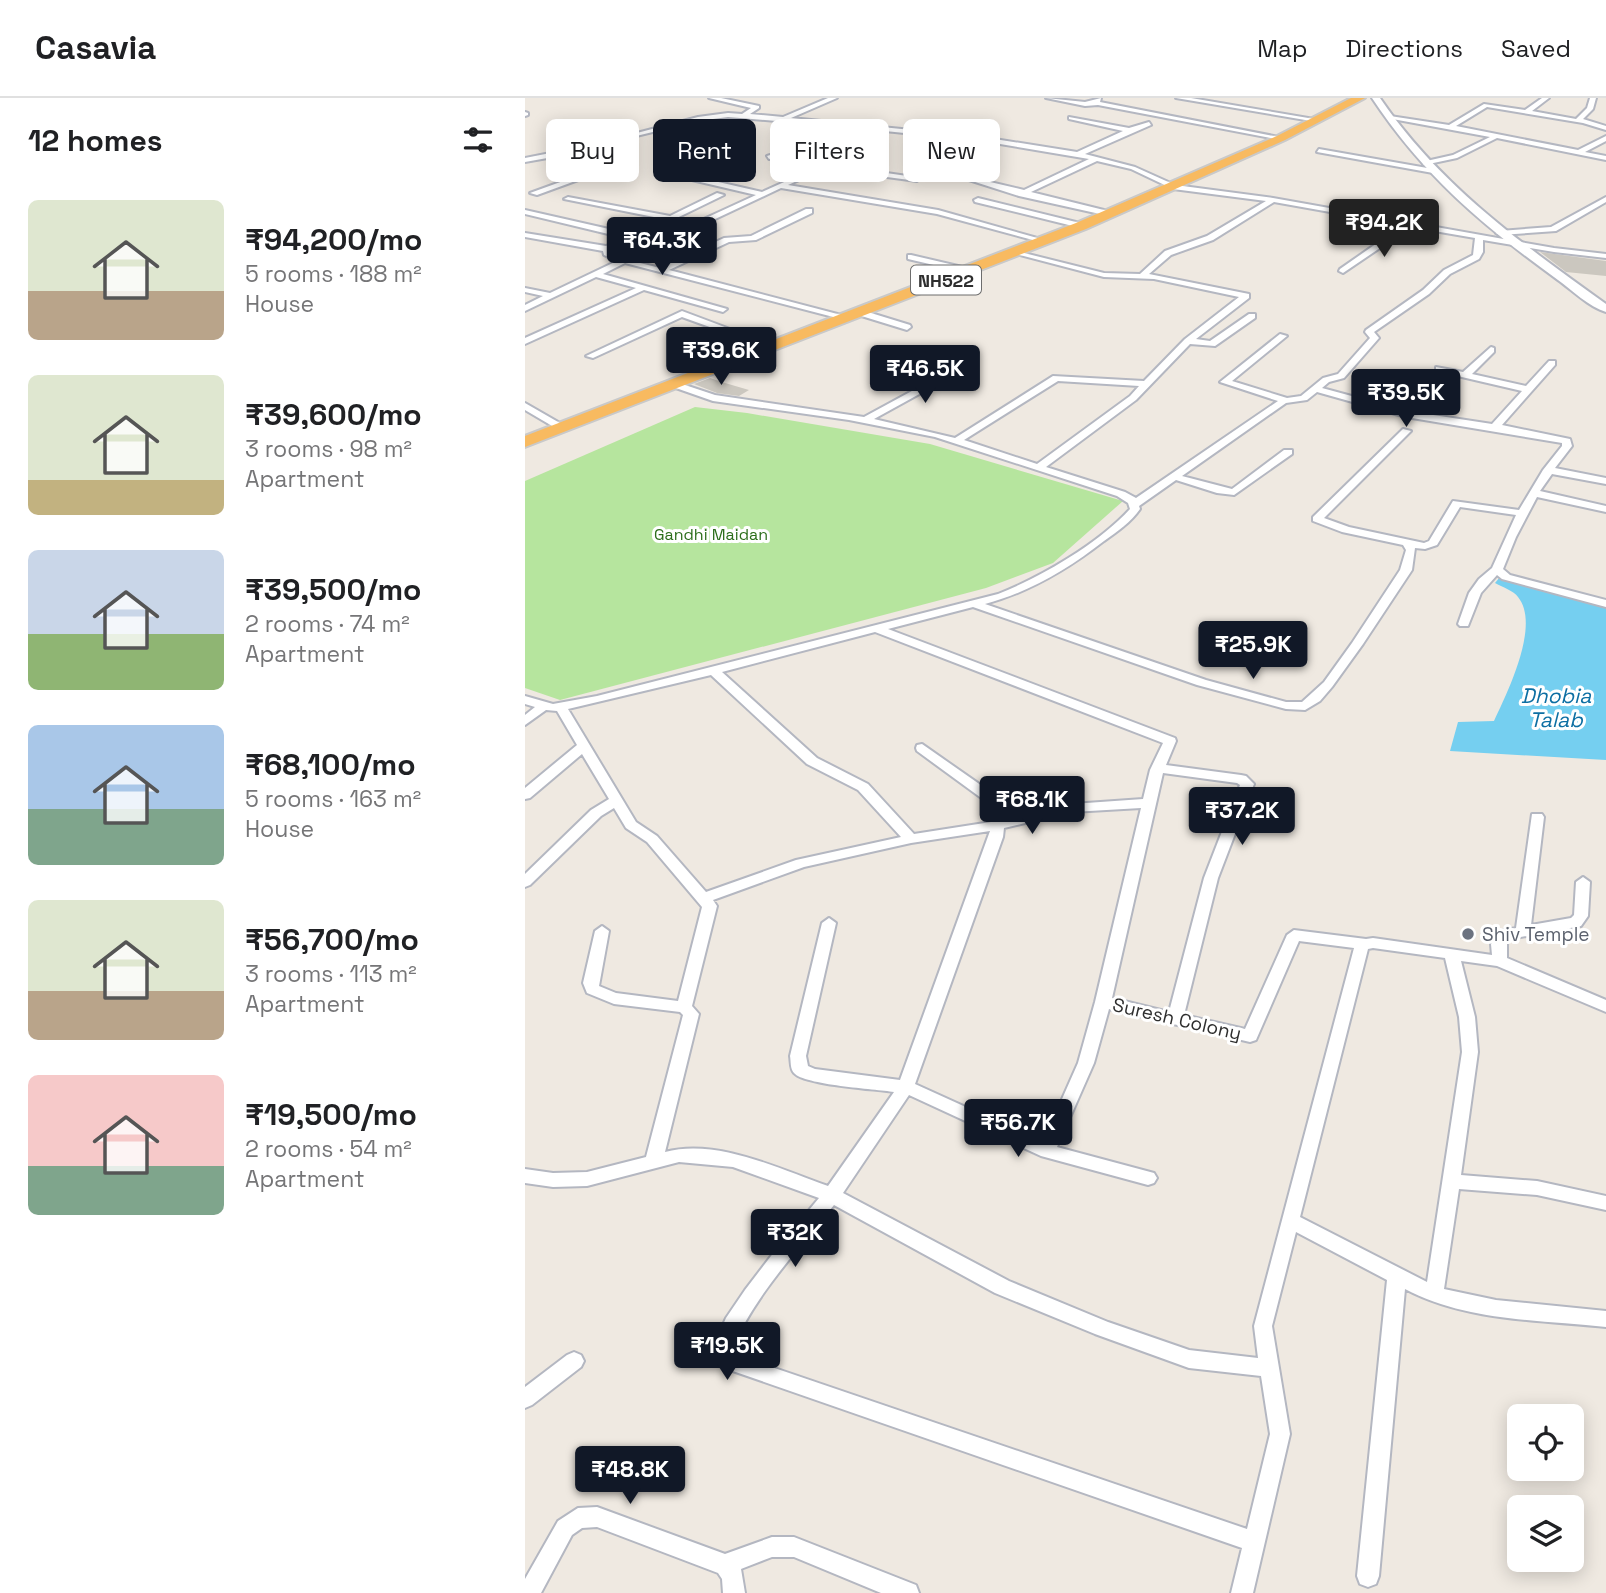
<!DOCTYPE html>
<meta charset="utf-8">
<style>
:root{--surface:#fff;--page:#f6f6f6;--text:#202124;--muted:#757577;--line:#e0e0e0;--accent:#111827}
body{margin:0;font-family:"Space Grotesk",sans-serif;background:var(--page);color:var(--text);height:100vh;display:flex;flex-direction:column;font-size:26px;white-space:nowrap}
*{box-sizing:border-box;margin:0}
p{font-size:23px;color:var(--muted)}
.icon{flex:none;width:38px;height:38px;fill:none;stroke:currentColor;stroke-width:2;stroke-linecap:round;stroke-linejoin:round}
.map{position:relative;flex:1;overflow:hidden}
.sheet{display:flex;flex-direction:column;background:var(--surface);width:525px}
.sheet>*{flex:none}
.guide{position:absolute;left:21px;top:21px;width:665px;height:63px;display:flex;gap:14px}
.tools{position:absolute;left:982px;top:1306px;display:grid;gap:14px}
.tools a{display:grid;place-items:center;width:77px;height:77px;border-radius:10px;background:var(--surface);box-shadow:0 4px 18px #0003;font-size:35px}
.price{position:absolute;translate:-50% -60px;padding:0 16px;border-radius:7px;background:var(--accent);color:#fff;font-size:23px;line-height:46px;filter:drop-shadow(0 2px 4px #0008)}
.price::after{content:'';position:absolute;left:50%;top:42px;width:21px;height:16px;margin-left:-10px;background:inherit;clip-path:polygon(0 0,100% 0,50% 100%)}
.price.selected{background:#222;color:#fff}
ul{padding:0;list-style:none}
li{display:flex;align-items:center;gap:21px;height:175px;padding:0 28px}
li span{display:grid;place-items:center;flex:none;width:196px;height:140px;border-radius:10px;color:#555}
li>.icon{margin-inline-start:auto}
span .icon{width:84px;height:84px;fill:#fffc;stroke-width:1}
li b{font-size:30px}
h2{display:flex;justify-content:space-between;align-items:center;height:84px;padding:0 28px;font-size:30px}
.chip{padding:0 24px;border-radius:10px;background:var(--surface);box-shadow:0 4px 18px #0003;font-size:24px;line-height:63px}
.chip.selected{background:var(--accent);color:#fff}
header{display:flex;align-items:center;gap:42px;box-sizing:border-box;height:98px;padding:0 35px;background:var(--surface);border-bottom:2px solid var(--line)}
header strong{font-size:33px}
nav{display:flex;gap:38px;margin-inline-start:auto;font-size:24px}
main{display:flex;flex:1;min-height:0}
.map>svg:first-child{display:block}
.green{fill:#b6e59e}
.water{fill:#75cff0}
.building{fill:#cbc7bf}
.lines{fill:none;stroke-linecap:round;stroke-linejoin:round}
.minor-casing{stroke:#b4b7c1;stroke-width:4}
.secondary-casing{stroke:#b4b7c1;stroke-width:4}
.trunk-casing{stroke:#c9c9c9;stroke-width:4}
.minor{fill:#fff;fill-rule:evenodd}
.secondary{fill:#fff;fill-rule:evenodd}
.trunk{fill:#f8ba60;fill-rule:evenodd}
.worship-dot{fill:#6b7280;stroke:#fff;stroke-width:2.5}
.labels{text-anchor:middle;dominant-baseline:central;stroke-width:6;stroke-linejoin:round;paint-order:stroke}
.far-park-label{font-size:16px;fill:#2c6e1b;stroke:#fff}
.shield{fill:#fff;stroke:#6d6d6d;stroke-width:2}
.shield-label{font-size:18px;font-weight:bold;fill:#2e2e2e}
.worship-label{font-size:19px;fill:#5b616d;stroke:#fff;text-anchor:start}
.street-label{font-size:19px;fill:#2e2e2e;stroke:#fff}
.water-label{font-size:21px;font-style:italic;fill:#0d6fa3;stroke:#fff}
</style>
<header>
<strong>Casavia</strong>
<nav><a>Map</a><a>Directions</a><a>Saved</a></nav>
</header>
<main>
<section class="sheet">
<h2>12 homes<svg class="icon" aria-label="filters" viewBox="0 0 24 24"><path d="M4 7h16M4 17h16"/><circle cx="9" cy="7" r="2"/><circle cx="15" cy="17" r="2"/></svg></h2>
<ul>
<li><span style="background:linear-gradient(#dfe7d0 65%,#b9a48a 0)"><svg class="icon" aria-label="home" viewBox="0 0 24 24"><path d="M3 11l9-7 9 7M6 9v11h12V9"/></svg></span><div><b>₹94,200/mo</b><p>5 rooms · 188 m²</p><p>House</p></div></li>
<li><span style="background:linear-gradient(#dfe7d0 75%,#c2b280 0)"><svg class="icon" aria-label="home" viewBox="0 0 24 24"><path d="M3 11l9-7 9 7M6 9v11h12V9"/></svg></span><div><b>₹39,600/mo</b><p>3 rooms · 98 m²</p><p>Apartment</p></div></li>
<li><span style="background:linear-gradient(#c9d6e8 60%,#8fb573 0)"><svg class="icon" aria-label="home" viewBox="0 0 24 24"><path d="M3 11l9-7 9 7M6 9v11h12V9"/></svg></span><div><b>₹39,500/mo</b><p>2 rooms · 74 m²</p><p>Apartment</p></div></li>
<li><span style="background:linear-gradient(#a9c7e8 60%,#7fa58c 0)"><svg class="icon" aria-label="home" viewBox="0 0 24 24"><path d="M3 11l9-7 9 7M6 9v11h12V9"/></svg></span><div><b>₹68,100/mo</b><p>5 rooms · 163 m²</p><p>House</p></div></li>
<li><span style="background:linear-gradient(#dfe7d0 65%,#b9a48a 0)"><svg class="icon" aria-label="home" viewBox="0 0 24 24"><path d="M3 11l9-7 9 7M6 9v11h12V9"/></svg></span><div><b>₹56,700/mo</b><p>3 rooms · 113 m²</p><p>Apartment</p></div></li>
<li><span style="background:linear-gradient(#f6c9c9 65%,#7fa58c 0)"><svg class="icon" aria-label="home" viewBox="0 0 24 24"><path d="M3 11l9-7 9 7M6 9v11h12V9"/></svg></span><div><b>₹19,500/mo</b><p>2 rooms · 54 m²</p><p>Apartment</p></div></li>
</ul>
</section>
<div class="map">
<svg width="1081" height="1495" viewBox="0 0 1081 1495">
<rect width="100%" height="100%" fill="#efe9e1"/>
<path class="green" d="M170,309l52,6 183,31 193,57 -70,62 -67,25 -426,112 -35,-12v-207z"/>
<path class="water" d="M975,479l106,30v153l-156,-9 8,-29 36,-1c13,-28 47,-96 24,-124 -4,-6 -16,-10 -23,-14z"/>
<path class="building" d="M1015,154l66,9v15l-40,-4z
M185,280l15,5 24,7 -10,6 -22,-3 -23,-9z"/>
<g class="lines">
<g class="minor-casing">
<path id="minor" d="M184,0h12l38,8v2l-9,6 33,3 45,-19h9l-46,20 191,19 95,15 46,-21 -54,-12v-2l60,11 20,-6 2,3 -66,29 50,13 40,18 98,13 281,50 52,6v4l-52,-6 -71,-12v12l-4,7 -29,15 -21,20 -55,38 5,6 -35,40 -15,4 -7,6 85,23 85,13 30,-33 -86,-20v-4l27,5 28,-25 3,1v4l-22,22 54,12 23,-25h6v4l-53,60 68,14 2,7 -17,22 51,10v6l-54,-10 -12,17 66,15v6l-69,-15 -21,40 -13,32 7,6 96,25v7l-104,-28 -5,-4 -16,18 -13,33h-8l-2,-2 11,-31 10,-14 13,-11 24,-53 -56,-8 -23,38 -12,4 -10,-1 -3,22 -49,74 -31,43 -12,14 -15,9 -19,-1 -89,-24 -224,-78 -85,22 287,109 1,3 -10,24 75,10 5,1 8,8 -36,94 -34,137 61,14 42,-94 7,-5 72,9 7,-1 119,17 -1,-11 9,-13 16,-3 16,-114h10l2,3 -13,108 40,-7 3,-3 2,-33 7,-5 7,5 -2,34 -7,10 -71,13 -3,5v14l99,42v12l-109,-46 -36,-5 14,56 3,35 -17,123 76,6 69,15v14l-69,-15 -78,-6 -15,100 52,11 110,11v16c-67,-7 -141,-6 -201,-38l-26,287 -3,8 -8,3 -8,-3 -3,-8 30,-296 -91,-48 -24,94 18,108 -37,159h-22l11,-45 -515,-179 -14,-9 -3,-6 16,-36 19,-28 26,-34 48,-58 -86,-31 -54,-5 -92,24 -34,1 -28,-4v-14l28,4 34,-1 59,-15 37,-142 -3,-3 -66,-8 -27,-11 -4,-10 12,-52 7,-5 7,5 -10,55 17,7 62,8 24,-94 -55,-65 -21,-14 -12,-20 -13,8 -71,69 -5,2v-13l66,-64 18,-11 -27,-45 -52,44 -5,1v-11l52,-43 -20,-34 -11,-1 -21,15v-10l10,-8 -10,-3v-8l28,8 44,-8 401,-102c43,-17 100,-50 132,-85l-2,-6 -11,-7 -182,-59 -86,-17 -136,-19 -40,-14v-4h6l36,12 149,22 105,-57 3,1v4l-98,54 81,19 98,-62 91,5 41,-42 54,-42 -85,-18 -50,-2 -92,-24 4,-2 88,22 36,1 25,-23 42,-15 59,-35 -93,-12 -42,-20 -34,-8 -66,31 81,20v4h-3l-90,-20 -50,-16 4,-2 51,12 65,-31 -107,-18 -97,-10 -26,25 -21,10 76,11 3,4 -83,-11 -17,2 -29,13 150,25 110,31 -4,2 -107,-29 -156,-26 -153,72 32,8 64,-30 27,-2 55,-27h6v4l-56,27 -27,2 -60,28 176,46v4l-220,-57 -22,11 124,35 -4,3 -79,-22 -119,54v-6l111,-50 -40,-11 -71,34v-6l18,-9 -18,-4v-4l25,5 67,-32 -13,-6 -1,-4 -78,-14v-4l81,13 19,-8 -100,-24v-4l106,24 33,-15 -100,-20 4,-2 102,19 47,-23 7,2 -113,55 10,7 135,-62 -77,-18v-4l83,19 51,-23 15,-2 27,-13 23,-24 -22,-2 -30,13 -57,18 -2,-3 55,-17 25,-12 -119,-10 -30,4 -140,34 53,13 -74,27 -7,-2 69,-25 -46,-11 -28,5v-4l66,-13 107,-28 30,-4 14,1 9,-6zM749,104l129,23 -63,44 -1,2 4,2 68,-46 64,11 -2,17 -29,15 -21,20 -57,40 -1,2 5,6 -32,36 -15,4 -22,18 -14,2 -55,-17 55,-45 -7,-2 -60,48 58,19 -142,97 -11,-6 -79,-25 90,-67 54,-56 25,2 40,-28v-4h-6l-39,27 -14,-2 53,-41v-4l-100,-20 22,-19 42,-15zM533,283l81,5 -9,10 -93,68 -73,-24zM792,294l89,25 156,26v3l-19,24 -24,40 -66,-9 -24,40 -5,2 -75,-16 -25,-9 87,-87 -8,-2 -90,88v4l29,11 61,13 3,5 -6,20 -48,73 -28,39 -22,20h-16l-80,-22 -221,-76c45,-12 83,-35 119,-63 13,-9 27,-19 36,-32l-1,-3 37,-26 41,13 17,2 58,-41v-4h-8l-52,39 -50,-13 104,-73 21,-3zM350,534l288,111 -13,27 -7,29 -71,5 -67,15 -10,-24 -73,-51 -5,1 -1,3 1,3 67,49 8,16 -1,6 -77,12 -46,-50 -51,-26 -95,-86zM186,577l96,89 51,26 43,47 -105,23 -90,32 -49,-56 -21,-14 -68,-113zM638,675l74,10 3,2 -36,93 -35,134 -57,-14zM616,710l-46,194 -17,61 -35,79 -128,-58 88,-247 1,-9 68,-16zM465,733l-90,249 -85,-11 -7,-3 -2,-10 30,-133 -7,-5 -7,5 -32,133c1,5 0,13 4,17 10,12 81,16 100,19l-66,94c-49,-17 -111,-48 -163,-34l34,-138 -7,-8 25,-100 -4,-6 91,-33 107,-24zM774,843l55,7 -100,378 4,32 -69,-8 -81,-28 -99,-41 -166,-88 66,-98 132,61 107,29 6,-2 3,-5 -3,-5 -97,-26 37,-84 15,-54 141,33 6,-2zM848,850l72,10 14,59 3,35 -35,230 -127,-65 68,-268zM309,1107l161,88 100,41 94,34 72,8 9,58 -23,95 -514,-175 -2,-3c23,-55 66,-100 103,-146z
M521,0l39,4 16,-4 -1,4 184,36 -3,2 -183,-35 -13,1z
M651,0h15l129,22 -3,2z
M1017,0h7l-17,13 44,8 11,-11 3,-10h6l-3,11 -10,10 23,7v4l-23,-7 -96,-16 -31,19 122,24 28,-14v5l-21,11 21,4v4l-109,-22 -40,20 -33,7 -2,-3 31,-7 37,-18 -103,-19 3,-2 59,9 35,-21 41,6z
M0,14l3,1v2l-3,1z
M794,51l114,20 4,2 -4,2 -116,-21z
M1081,99v5l-50,29 -56,4 -4,-2 4,-2 51,-4z
M453,100l106,26 1,2 -4,2 -106,-26 -1,-2z
M386,157l60,14 1,2 -4,2 -60,-14v-4z
M333,211l52,16 1,2 -4,3 -52,-16v-4z
M157,213l93,35 -7,2 -86,-31 -89,41 -7,-2z
M0,305l40,23 2,2 -8,2 -34,-20z
M49,1254l7,3 3,6 -3,6 -49,38 -7,3v-21l42,-32z
M72,1409l128,47 47,-17h22l122,48 3,8h-38l-87,-36h-22l-31,12 4,24h-22l-1,-14 -4,-6 -121,-46 -15,1 -10,7 -31,58h-16v-14l33,-58 20,-13z"/>
</g>
<g class="secondary-casing">
<path id="secondary" d="M847,0h8c61,89 140,144 226,206v8c-17,-5 -34,-22 -48,-32 -75,-54 -135,-105 -186,-182z"/>
</g>
<g class="trunk-casing">
<path id="trunk" d="M826,0h14l-80,42 -199,89 -561,218v-11l551,-213 201,-87z"/>
</g>
<use href="#minor" class="minor"/>
<use href="#secondary" class="secondary"/>
<use href="#trunk" class="trunk"/>
</g>
<circle class="worship-dot" cx="943" cy="836" r="7"/>
<g class="labels">
<g class="far-park-label">
<text x="186" y="436">Gandhi Maidan</text>
</g>
<rect class="shield" x="386" y="167.5" width="70" height="29" rx="5"/>
<g class="shield-label">
<text x="421" y="182">NH522</text>
</g>
<g class="worship-label">
<text x="957" y="836">Shiv Temple</text>
</g>
<g class="street-label">
<text transform="translate(652 921) rotate(13)">Suresh Colony</text>
</g>
<g class="water-label">
<text x="1031" y="597">Dhobia<tspan x="1031" dy="24">Talab</tspan></text>
</g>
</g>
</svg>
<div class="tools">
<a><svg class="icon" aria-label="locate" viewBox="0 0 24 24"><circle cx="12" cy="12" r="6"/><path d="M12 2v4M12 18v4M2 12h4M18 12h4"/></svg></a>
<a><svg class="icon" aria-label="layers" viewBox="0 0 24 24"><path d="M12 4l9 5-9 5-9-5zM3 14l9 5 9-5"/></svg></a>
</div>
<b class="price selected" style="left:859px;top:161px">₹94.2K</b>
<b class="price" style="left:137px;top:179px">₹64.3K</b>
<b class="price" style="left:196px;top:289px">₹39.6K</b>
<b class="price" style="left:400px;top:307px">₹46.5K</b>
<b class="price" style="left:881px;top:331px">₹39.5K</b>
<b class="price" style="left:728px;top:583px">₹25.9K</b>
<b class="price" style="left:507px;top:738px">₹68.1K</b>
<b class="price" style="left:717px;top:749px">₹37.2K</b>
<b class="price" style="left:493px;top:1061px">₹56.7K</b>
<b class="price" style="left:270px;top:1171px">₹32K</b>
<b class="price" style="left:202px;top:1284px">₹19.5K</b>
<b class="price" style="left:105px;top:1408px">₹48.8K</b>
<div class="guide">
<a class="chip">Buy</a>
<a class="chip selected">Rent</a>
<a class="chip">Filters</a>
<a class="chip">New</a>
</div>
</div>
</main>
